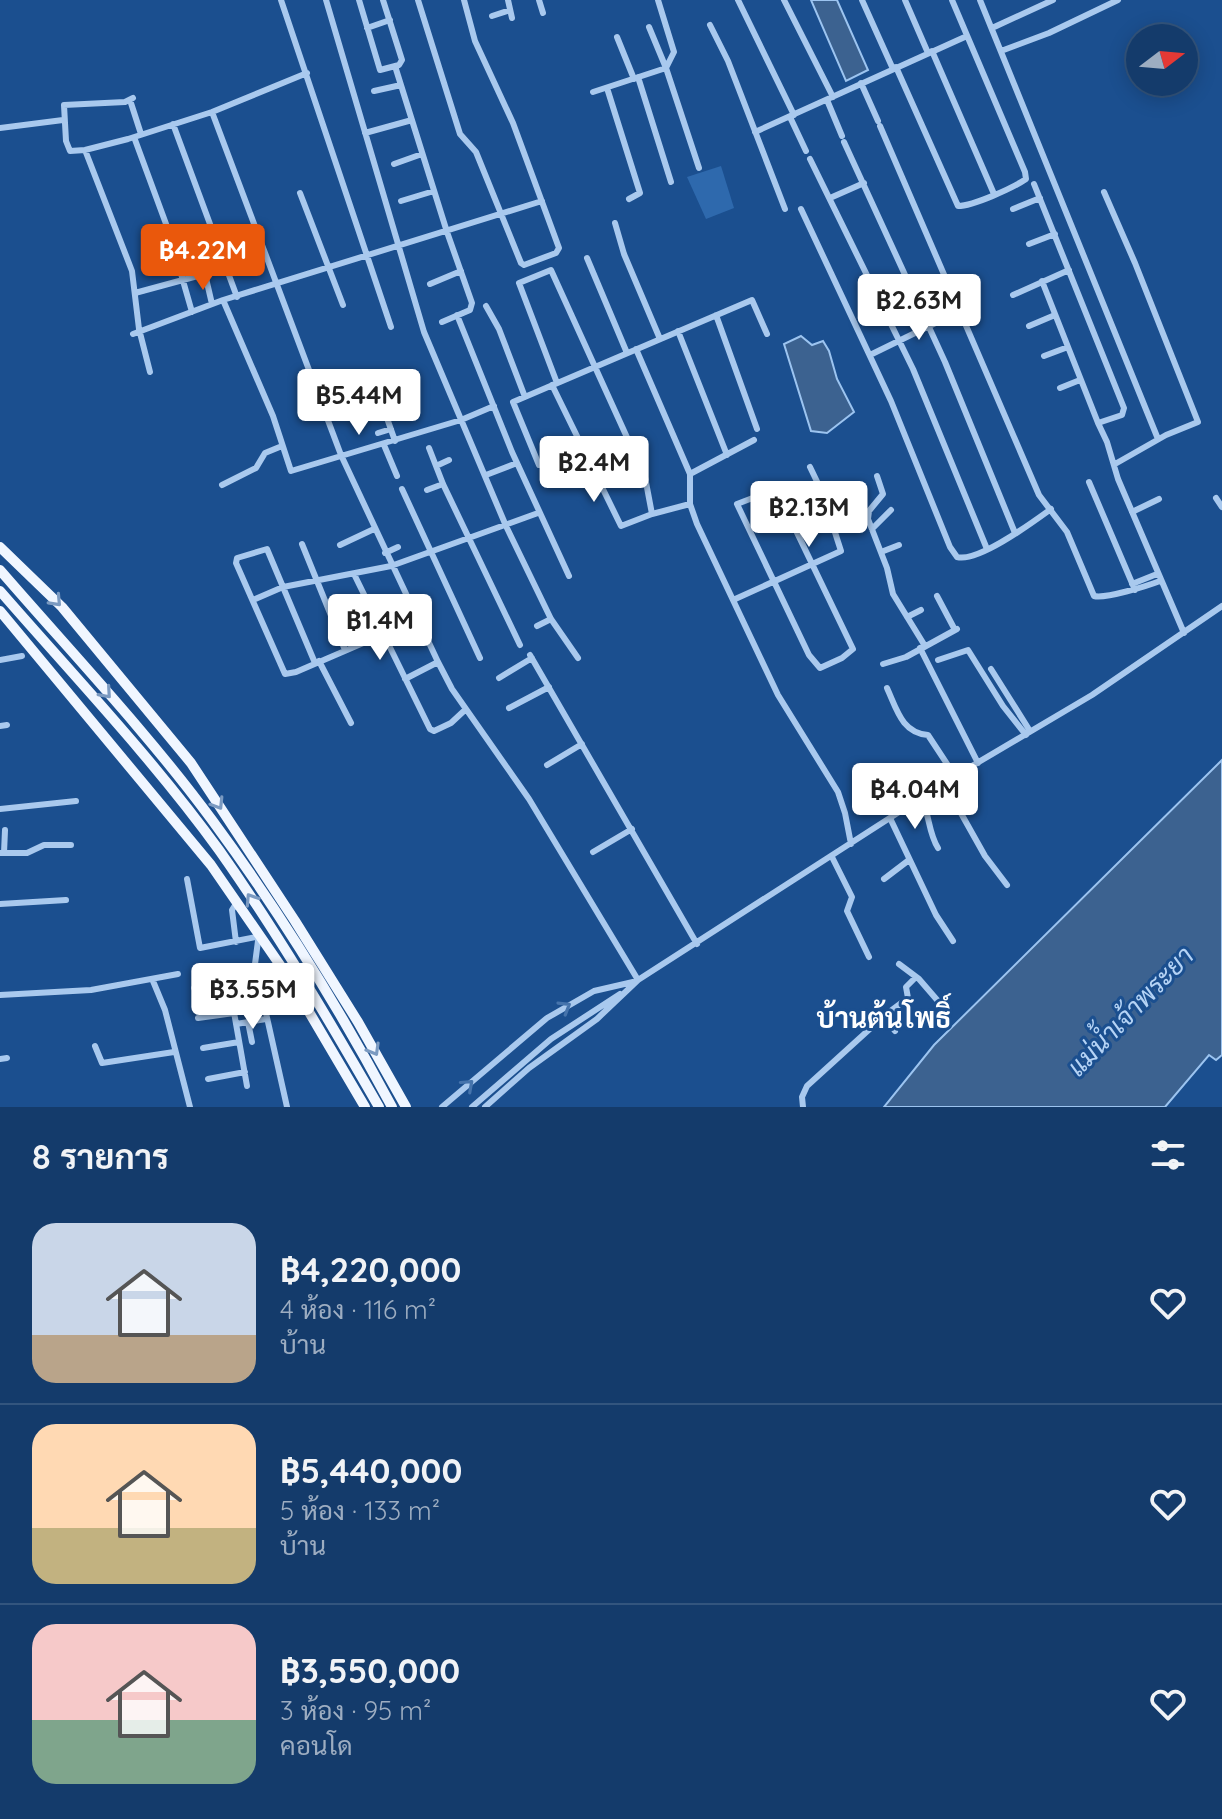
<!DOCTYPE html>
<html lang="th">
<meta charset="utf-8">
<style>
:root{--surface:#143b6b;--page:#214673;--text:#f1f3f6;--muted:#9dadc1;--line:#33557e;--accent:#ea580c}
body{margin:0;font-family:Quicksand,Sarabun,sans-serif;background:var(--page);color:var(--text);height:100vh;display:flex;flex-direction:column;font-size:30px;white-space:nowrap}
*{box-sizing:border-box;margin:0}
p{font-size:26px;color:var(--muted)}
.icon{flex:none;width:44px;height:44px;fill:none;stroke:currentColor;stroke-width:2;stroke-linecap:round;stroke-linejoin:round}
.map{position:relative;height:1107px;overflow:hidden}
.side{display:flex;flex-direction:column;background:var(--surface);flex:1}
.side>*{flex:none}
.needle{width:52px;rotate:74deg}
.buttons{position:absolute;left:1126px;top:24px;display:grid;gap:16px}
.buttons a{display:grid;place-items:center;width:72px;height:72px;border-radius:50%;background:var(--surface);box-shadow:0 4px 20px #0003,0 0 0 2px var(--line);font-size:40px}
.price{position:absolute;translate:-50% -68px;padding:0 18px;border-radius:8px;background:#fff;color:#222;font-size:26px;line-height:52px;filter:drop-shadow(0 2px 4px #0008)}
.price::after{content:'';position:absolute;left:50%;top:48px;width:24px;height:18px;margin-left:-12px;background:inherit;clip-path:polygon(0 0,100% 0,50% 100%)}
.price.on{background:var(--accent);color:#fff}
ul{padding:0;list-style:none}
li{display:flex;align-items:center;gap:24px;height:200px;padding:0 32px}
li+li{border-top:2px solid var(--line)}
li span{display:grid;place-items:center;flex:none;width:224px;height:160px;border-radius:24px;color:#555}
li>.icon{margin-inline-start:auto}
span .icon{width:96px;height:96px;fill:#fffc;stroke-width:1}
li b{font-size:34px}
h2{display:flex;justify-content:space-between;align-items:center;height:96px;padding:0 32px;font-size:34px}
.map>svg:first-child{display:block}
.green{fill:#2e69ad}
.water{fill:#3c6290;stroke:#9cc4f0;stroke-width:2}
.lines{fill:none;stroke-linecap:round;stroke-linejoin:round}
.minor{stroke:#a9c9ee;stroke-width:6}
.primary{stroke:#f0f6ff;stroke-width:10}
.oneway{stroke:#7b9ac1}
.oneway2{stroke:#4674ac}
.labels{text-anchor:middle;dominant-baseline:central;stroke-width:6;stroke-linejoin:round;paint-order:stroke}
.water-label{font-size:26px;font-style:italic;fill:#b5d3f5;stroke:#1b4f8f}
.quarter-label{font-size:28px;font-weight:bold;fill:#fff;stroke:#1b4f8f}
</style>
<div class="map">
<svg width="1222" height="1107" viewBox="0 0 1222 1107">
<rect width="100%" height="100%" fill="#1b4f8f"/>
<path class="green" d="M721,166l13,42 -28,11 -19,-42z"/>
<path class="water" d="M811,0h26l31,70 -22,11z
M801,336l11,9 11,-4 6,10 8,28 17,33 -27,21 -16,-2 -27,-87z
M1222,760v295l-6,5 -7,-5 -44,52h-281l50,-62z"/>
<g class="lines">
<path class="minor" d="M281,0l110,327
M326,0l98,332 82,194 45,93 27,39
M359,0l21,70 19,-5 3,-5 -19,-60
M418,0l42,134 16,18 45,111 3,2 32,-12 3,-5 -46,-125 -38,-82 -11,-41
M508,0l4,18
M539,0l4,13
M658,0l16,52 -8,16 33,100
M738,0l56,115
M784,0l49,97
M862,0l31,69
M905,0l23,53
M980,0l178,439
M492,16l18,-6
M710,25l18,36 57,148
M367,28l23,-8
M992,28l61,-28
M617,37l17,42
M932,51l62,143
M1001,51l48,-18 69,-33
M395,66l52,166 25,71 -2,7 -28,12
M896,67l62,139c15,0 55,-18 68,-27l-1,-7 -73,-172
M638,77l33,105
M861,83l17,38
M607,88l33,105 -11,6
M374,91l27,-6
M593,92l73,-24 -17,-41
M133,98l-8,4 -61,3 2,36 4,10 15,-1 43,-11 84,-27 95,-39
M130,100l11,34
M827,100l15,36
M212,112l129,343 97,207 14,27 77,110 109,181
M790,117l16,34
M173,124l64,173
M880,126l159,369 28,37 27,64c11,3 53,-10 66,-15
M0,128l63,-8
M755,132l212,-96
M365,133l47,-13
M134,137l35,95 23,80
M844,142l101,220 70,171
M85,150l47,121 7,58 11,43
M810,159l103,210 74,180
M394,164l28,-10
M1034,184l90,224 -2,7 -24,8 9,19 11,37 66,154
M1104,192l31,71 63,159 -32,13 -51,29
M300,193l43,112
M830,198l34,-15
M401,201l33,-10
M801,209l90,192 59,146 7,10c21,6 76,-35 94,-48
M1013,209l27,-11
M615,223l9,31 36,85
M1029,244l26,-10
M197,253l21,-8
M587,258l40,95
M205,274l7,30
M1042,281l56,142
M430,284l31,-13
M135,293l92,-25
M1013,295l56,-25
M223,300l50,116 18,55 170,-51 33,-14
M486,306l13,23 26,68
M457,315l55,137 57,124
M716,315l41,114
M1029,326l26,-11
M678,331l49,124
M133,334l90,-34 319,-99
M636,349l54,125v30l7,20 81,171 60,97 7,21 6,31
M870,355l90,-44
M1044,356l24,-9
M557,383l-38,-100 32,-13 94,207 7,37
M552,385l69,141 31,-12 38,-10
M1060,388l20,-8
M381,401l14,40
M378,433l13,-4
M384,445l13,31
M429,448l14,36 77,161
M539,465l-26,-63 239,-102 15,34
M436,466l13,-6
M690,474l64,-34
M486,475l31,-12
M877,476l6,18 -14,17 -1,8 19,49 6,26 32,52
M1089,482l46,108
M222,485l34,-17 9,-15 17,-7
M402,489l78,169
M776,489l77,160 -11,9 -22,10 -11,-13 -72,-151z
M427,490l16,-6
M1216,498l6,9
M1132,512l27,-13
M872,529l19,-19
M302,544l43,106
M340,545l34,-16
M881,552l18,-7
M385,553l13,-6
M354,574l76,155 4,2 17,-8 15,-14
M1132,584l25,-10
M937,596l18,34
M253,600l30,-13 108,-21 147,-53
M733,600l108,-49 -19,-59 -12,-25
M907,617l14,-7
M537,626l14,-7
M920,648l58,115
M530,655l167,289
M0,660l22,-4
M938,660l30,-10 35,56 23,29
M319,661l32,62
M315,663l-48,-114 -30,9 -1,5 49,111 11,-2 88,-38
M883,664l23,-7 51,-28
M991,669l39,62
M499,678l33,-20
M405,679l33,-17
M887,688c10,22 15,45 41,47l27,41
M509,708l40,-21
M0,726l7,-1
M547,765l35,-21
M884,778l17,9 11,17
M944,783l41,73 22,29
M921,798c9,17 7,34 17,50
M0,809l76,-8
M890,818l46,97 17,26
M593,852l39,-23
M0,853h27l17,-8h27
M4,853l1,-23
M832,857l20,40 -5,14 22,46
M187,879l13,69 61,-12
M884,879l25,-19
M0,904l66,-4
M261,936l-3,5 -3,23 32,143
M236,942l-4,-32 5,-8
M899,964l20,15 19,22
M153,981l12,29 25,97
M194,988l29,-5 6,1 18,102
M0,995l91,-5 87,-16
M231,997l29,-9
M884,1016l11,15
M198,1018l36,-5
M248,1022l4,20
M236,1024l30,-5
M95,1046l7,17 72,-11
M203,1048l36,-6
M0,1059l7,-1
M208,1079l37,-7
M442,1107l105,-89 47,-27 39,-9
M472,1107l79,-68 69,-45
M485,1107l44,-39 68,-49 41,-39 317,-204 137,-81 130,-89
M803,1107l-1,-10 5,-11 77,-70 24,-18 -2,-11 10,-10"/>
<path class="primary" d="M0,547l62,60 129,156 104,158 63,101 48,85
M0,570c71,82 147,162 212,250 65,88 128,190 180,287
M0,591c74,85 153,168 219,259 58,82 110,170 160,257
M0,611l211,254 78,113 76,129"/>
</g>
<defs><path id="oneway-chevron" d="M-2-3.5L2.5 0L-2 3.5" fill="none" stroke-width="1.6" stroke-linecap="round" stroke-linejoin="round" transform="scale(2)"/></defs>
<g class="oneway">
<use href="#oneway-chevron" transform="translate(56 601) rotate(47)"/>
<use href="#oneway-chevron" transform="translate(106 693) rotate(49)"/>
<use href="#oneway-chevron" transform="translate(218 804) rotate(58)"/>
<use href="#oneway-chevron" transform="translate(251 899) rotate(-123)"/>
<use href="#oneway-chevron" transform="translate(374 1050) rotate(60)"/>
</g>
<g class="oneway2">
<use href="#oneway-chevron" transform="translate(565 1007) rotate(-31)"/>
<use href="#oneway-chevron" transform="translate(468 1085) rotate(-42)"/>
</g>
<g class="labels">
<g class="water-label">
<text transform="translate(1130 1011) rotate(-46)">แม่น้ำเจ้าพระยา</text>
</g>
<g class="quarter-label">
<text x="884" y="1017">บ้านต้นโพธิ์</text>
</g>
</g>
</svg>
<div class="buttons">
<a><svg class="needle" viewBox="-14 -14 28 28"><path d="M0-13l5 13h-10z" fill="#e53935"/><path d="M0 13l5-13h-10z" fill="#9dadc1"/></svg></a>
</div>
<b class="price on" style="left:203px;top:292px">฿4.22M</b>
<b class="price" style="left:919px;top:342px">฿2.63M</b>
<b class="price" style="left:359px;top:437px">฿5.44M</b>
<b class="price" style="left:594px;top:504px">฿2.4M</b>
<b class="price" style="left:809px;top:549px">฿2.13M</b>
<b class="price" style="left:380px;top:662px">฿1.4M</b>
<b class="price" style="left:915px;top:831px">฿4.04M</b>
<b class="price" style="left:253px;top:1031px">฿3.55M</b>
</div>
<section class="side">
<h2>8 รายการ<svg class="icon" aria-label="filters" viewBox="0 0 24 24"><path d="M4 7h16M4 17h16"/><circle cx="9" cy="7" r="2"/><circle cx="15" cy="17" r="2"/></svg></h2>
<ul>
<li><span style="background:linear-gradient(#c9d6e8 70%,#b9a48a 0)"><svg class="icon" aria-label="home" viewBox="0 0 24 24"><path d="M3 11l9-7 9 7M6 9v11h12V9"/></svg></span><div><b>฿4,220,000</b><p>4 ห้อง · 116 m²</p><p>บ้าน</p></div><svg class="icon" aria-label="heart" viewBox="0 0 24 24"><path d="M12 20l-8-8c-3-5 5-10 8-4 3-6 11-1 8 4z"/></svg></li>
<li><span style="background:linear-gradient(#ffd9b3 65%,#c2b280 0)"><svg class="icon" aria-label="home" viewBox="0 0 24 24"><path d="M3 11l9-7 9 7M6 9v11h12V9"/></svg></span><div><b>฿5,440,000</b><p>5 ห้อง · 133 m²</p><p>บ้าน</p></div><svg class="icon" aria-label="heart" viewBox="0 0 24 24"><path d="M12 20l-8-8c-3-5 5-10 8-4 3-6 11-1 8 4z"/></svg></li>
<li><span style="background:linear-gradient(#f6c9c9 60%,#7fa58c 0)"><svg class="icon" aria-label="home" viewBox="0 0 24 24"><path d="M3 11l9-7 9 7M6 9v11h12V9"/></svg></span><div><b>฿3,550,000</b><p>3 ห้อง · 95 m²</p><p>คอนโด</p></div><svg class="icon" aria-label="heart" viewBox="0 0 24 24"><path d="M12 20l-8-8c-3-5 5-10 8-4 3-6 11-1 8 4z"/></svg></li>
</ul>
</section>
